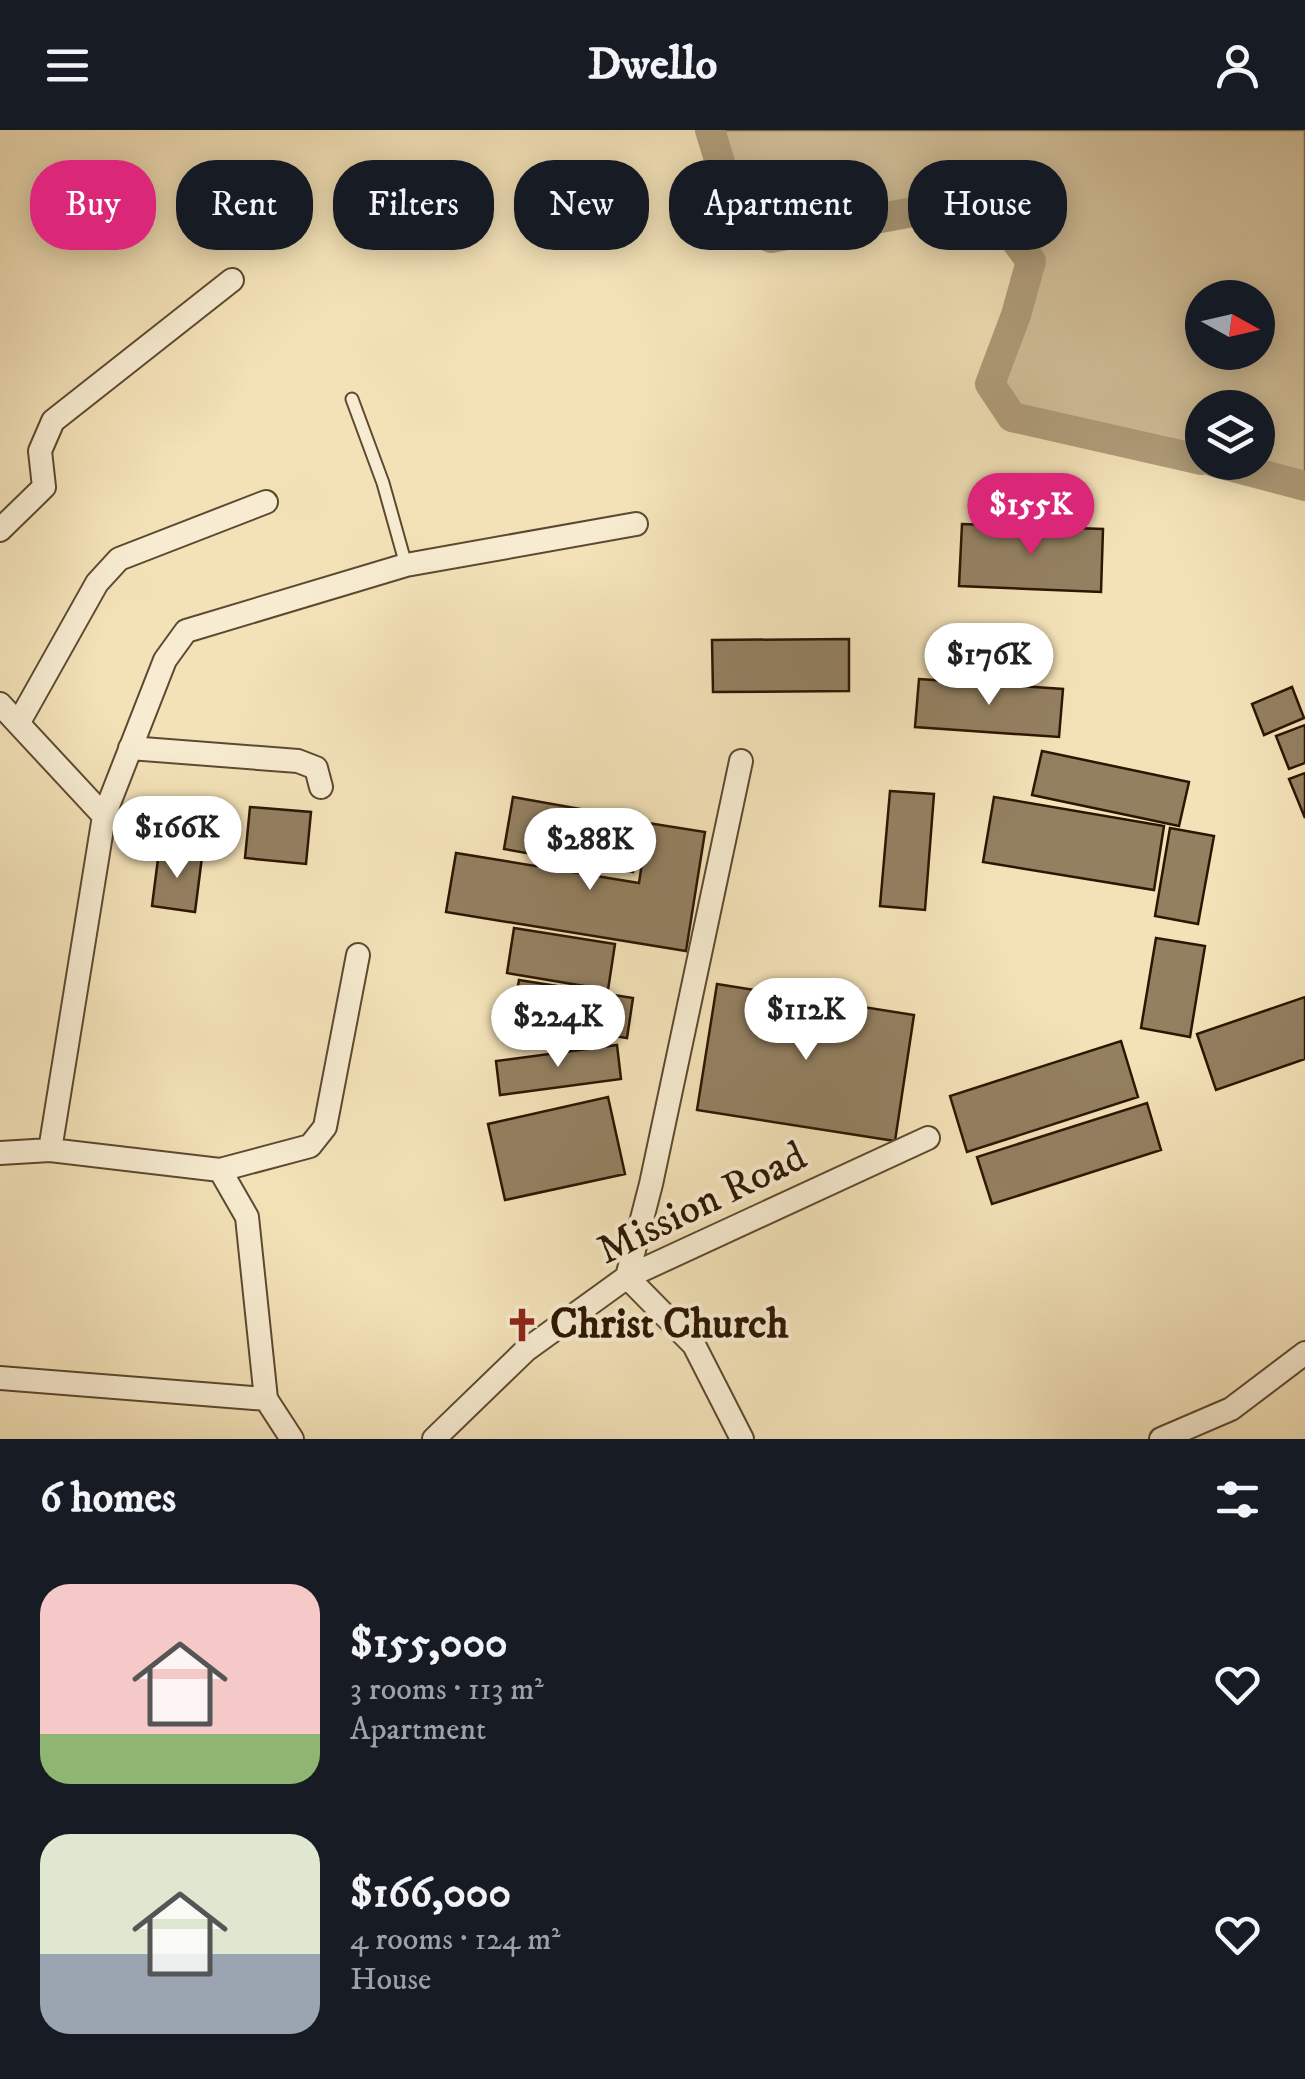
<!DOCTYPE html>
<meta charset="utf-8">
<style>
:root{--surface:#171b24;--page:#20242c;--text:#f1f3f6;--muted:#9ea1a6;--accent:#db2777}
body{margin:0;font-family:"IM FELL DW Pica",serif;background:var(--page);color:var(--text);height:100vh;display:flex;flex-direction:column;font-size:38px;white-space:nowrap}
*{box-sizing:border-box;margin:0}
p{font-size:32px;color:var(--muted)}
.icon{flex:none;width:55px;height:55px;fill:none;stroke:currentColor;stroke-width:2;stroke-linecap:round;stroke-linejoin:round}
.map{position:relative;height:1309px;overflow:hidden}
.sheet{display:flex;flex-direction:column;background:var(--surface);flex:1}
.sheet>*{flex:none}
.hud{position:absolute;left:30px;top:30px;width:1245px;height:90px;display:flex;gap:20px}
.needle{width:65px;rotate:98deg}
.tools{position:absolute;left:1185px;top:150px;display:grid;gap:20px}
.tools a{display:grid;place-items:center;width:90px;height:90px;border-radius:50%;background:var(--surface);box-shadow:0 5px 25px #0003;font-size:50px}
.price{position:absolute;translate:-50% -85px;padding:0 22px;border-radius:35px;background:#fff;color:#222;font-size:32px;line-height:65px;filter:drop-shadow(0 2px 5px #0008)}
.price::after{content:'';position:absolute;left:50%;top:60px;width:30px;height:22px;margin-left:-15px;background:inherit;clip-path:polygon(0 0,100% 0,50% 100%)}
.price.on{background:var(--accent);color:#fff}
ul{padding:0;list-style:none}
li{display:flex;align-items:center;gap:30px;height:250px;padding:0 40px}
li span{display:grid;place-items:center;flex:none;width:280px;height:200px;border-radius:30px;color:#555}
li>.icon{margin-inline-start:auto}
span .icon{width:120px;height:120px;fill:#fffc;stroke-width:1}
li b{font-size:42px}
h2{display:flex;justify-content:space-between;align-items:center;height:120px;padding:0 40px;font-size:42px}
.chip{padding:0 35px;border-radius:40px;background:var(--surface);box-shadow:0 5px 25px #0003;font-size:35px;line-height:90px}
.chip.on{background:var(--accent);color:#fff}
header{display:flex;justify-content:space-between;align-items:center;height:130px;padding:0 40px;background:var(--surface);font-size:45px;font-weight:800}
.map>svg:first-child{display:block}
.green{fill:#d1bf99;stroke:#7e6a4e;stroke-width:2.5;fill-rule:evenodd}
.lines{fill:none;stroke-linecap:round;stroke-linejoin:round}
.canal{stroke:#af9d7a;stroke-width:30}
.building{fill:#938061;stroke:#2c1602;stroke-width:2.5}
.service-casing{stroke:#5e4930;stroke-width:15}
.minor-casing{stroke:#5e4930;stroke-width:26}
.service{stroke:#f7ecd1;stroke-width:11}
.minor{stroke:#f7ecd1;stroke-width:22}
.labels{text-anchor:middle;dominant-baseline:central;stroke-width:8;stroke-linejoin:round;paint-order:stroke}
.street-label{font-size:42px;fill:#2c1602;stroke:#f7ecd1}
.poi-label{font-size:42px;font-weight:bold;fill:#2c1602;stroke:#f7ecd1;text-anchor:start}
</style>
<header><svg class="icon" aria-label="menu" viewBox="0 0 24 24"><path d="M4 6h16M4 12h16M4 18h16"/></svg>Dwello<svg class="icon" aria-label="person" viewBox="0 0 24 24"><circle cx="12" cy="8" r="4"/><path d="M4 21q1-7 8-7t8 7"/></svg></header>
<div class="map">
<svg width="1305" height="1309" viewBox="0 0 1305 1309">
<rect width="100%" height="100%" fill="#f3e2b8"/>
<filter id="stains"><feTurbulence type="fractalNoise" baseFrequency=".002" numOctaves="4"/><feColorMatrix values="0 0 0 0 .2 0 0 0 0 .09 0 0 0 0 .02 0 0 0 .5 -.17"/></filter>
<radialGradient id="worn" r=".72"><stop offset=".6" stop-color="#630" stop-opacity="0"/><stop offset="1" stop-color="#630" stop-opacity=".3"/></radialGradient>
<path class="green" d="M710,0h595v356l-91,-23 44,-1v-54h-56v52l-190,-43 -22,-33 26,-69 15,-54 -36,-48 -65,-4 -159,29 -33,-17zM1202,168h56v54h-56z"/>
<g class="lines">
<path class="canal" d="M710,0l28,91 33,17 159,-29 64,3 37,49 -15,54 -26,69 22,33 190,43
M1214,332l91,24"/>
</g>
<path class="building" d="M962,394l141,5 -2,63 -142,-6z
M849,509v52l-136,1 -1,-52z
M919,549l144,10 -4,48 -144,-10z
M1292,557l12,31 -40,17 -12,-31z
M1305,595v38l-16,6 -13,-33z
M1042,621l147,31 -10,44 -147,-31z
M1305,643v45l-16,-39z
M890,661l44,3 -9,116 -45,-4z
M513,667l129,23 -9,52 -129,-23z
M994,667l170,29 -10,64 -171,-28z
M250,677l61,5 -5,52 -61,-6z
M648,693l57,9 -19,119 -240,-39 10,-59 183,30z
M1170,698l44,8 -16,88 -43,-8z
M159,721l43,6 -7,55 -43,-6z
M514,798l101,16 -7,46 -101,-17z
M1156,808l49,8 -15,91 -49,-9z
M519,850l114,18 -6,40 -115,-18z
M717,854l197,31 -19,126 -198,-31z
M1305,867v62l-89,31 -19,-56z
M1121,911l17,56 -171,55 -17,-56z
M617,915l4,34 -121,16 -4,-34z
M608,967l17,77 -120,26 -17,-76z
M1147,973l14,47 -169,54 -15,-47z"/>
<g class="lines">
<g class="service-casing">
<path id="service" d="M352,269l31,84 23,82"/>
</g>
<g class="minor-casing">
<path id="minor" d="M0,400l44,-43 -4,-36 13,-30 179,-141
M0,574l104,112 61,-156 21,-29 220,-66 230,-41
M19,592l78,-139 22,-24 147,-57
M130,618l168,13 18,7 5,19
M741,631l-90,423 -24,93 67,68 48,94
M104,686l-54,334 170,20 27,47 19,182 26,40
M0,1023l50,-3
M220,1040l90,-24 15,-19 33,-172
M0,1248l266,21
M434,1309l92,-89 101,-73 301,-139
M1161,1309l70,-30 74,-56"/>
</g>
<use href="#service" class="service"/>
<use href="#minor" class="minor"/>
</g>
<defs>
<g id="church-bare" transform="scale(2.7)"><path d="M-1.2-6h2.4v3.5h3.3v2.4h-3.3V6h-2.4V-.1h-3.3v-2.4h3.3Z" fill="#8f2418" stroke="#f7ecd1" stroke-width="2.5" paint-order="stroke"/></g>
</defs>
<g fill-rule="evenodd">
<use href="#church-bare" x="522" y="1195"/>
</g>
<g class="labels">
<g class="street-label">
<text transform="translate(702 1074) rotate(-26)">Mission Road</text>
</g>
<g class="poi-label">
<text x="550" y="1195">Christ Church</text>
</g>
</g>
<rect width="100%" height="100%" filter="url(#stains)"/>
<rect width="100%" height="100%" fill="url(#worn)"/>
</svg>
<div class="tools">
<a><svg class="needle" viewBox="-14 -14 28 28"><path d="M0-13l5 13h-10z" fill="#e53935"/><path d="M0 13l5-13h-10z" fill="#9ea1a6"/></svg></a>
<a><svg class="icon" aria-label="layers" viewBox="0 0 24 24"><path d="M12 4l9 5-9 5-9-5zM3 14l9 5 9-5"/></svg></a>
</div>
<b class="price on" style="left:1031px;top:428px">$155K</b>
<b class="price" style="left:989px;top:578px">$176K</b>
<b class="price" style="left:177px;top:751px">$166K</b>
<b class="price" style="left:590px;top:763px">$288K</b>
<b class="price" style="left:806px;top:933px">$112K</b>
<b class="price" style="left:558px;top:940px">$224K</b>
<div class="hud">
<a class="chip on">Buy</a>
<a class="chip">Rent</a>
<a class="chip">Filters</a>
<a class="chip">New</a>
<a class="chip">Apartment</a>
<a class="chip">House</a>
</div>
</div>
<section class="sheet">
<h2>6 homes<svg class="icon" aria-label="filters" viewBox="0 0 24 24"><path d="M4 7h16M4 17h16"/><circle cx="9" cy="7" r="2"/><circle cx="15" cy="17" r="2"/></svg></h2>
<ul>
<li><span style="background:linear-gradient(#f6c9c9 75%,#8fb573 0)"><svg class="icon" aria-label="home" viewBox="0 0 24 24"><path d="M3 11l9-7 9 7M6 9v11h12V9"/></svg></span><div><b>$155,000</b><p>3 rooms · 113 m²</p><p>Apartment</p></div><svg class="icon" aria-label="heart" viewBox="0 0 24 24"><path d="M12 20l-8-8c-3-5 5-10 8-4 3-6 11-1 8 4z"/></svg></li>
<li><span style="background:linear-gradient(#dfe7d0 60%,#9aa5b1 0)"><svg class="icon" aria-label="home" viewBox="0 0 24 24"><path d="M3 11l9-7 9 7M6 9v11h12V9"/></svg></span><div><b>$166,000</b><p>4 rooms · 124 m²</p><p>House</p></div><svg class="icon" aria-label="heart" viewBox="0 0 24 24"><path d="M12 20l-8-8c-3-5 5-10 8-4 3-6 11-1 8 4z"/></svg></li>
</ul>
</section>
